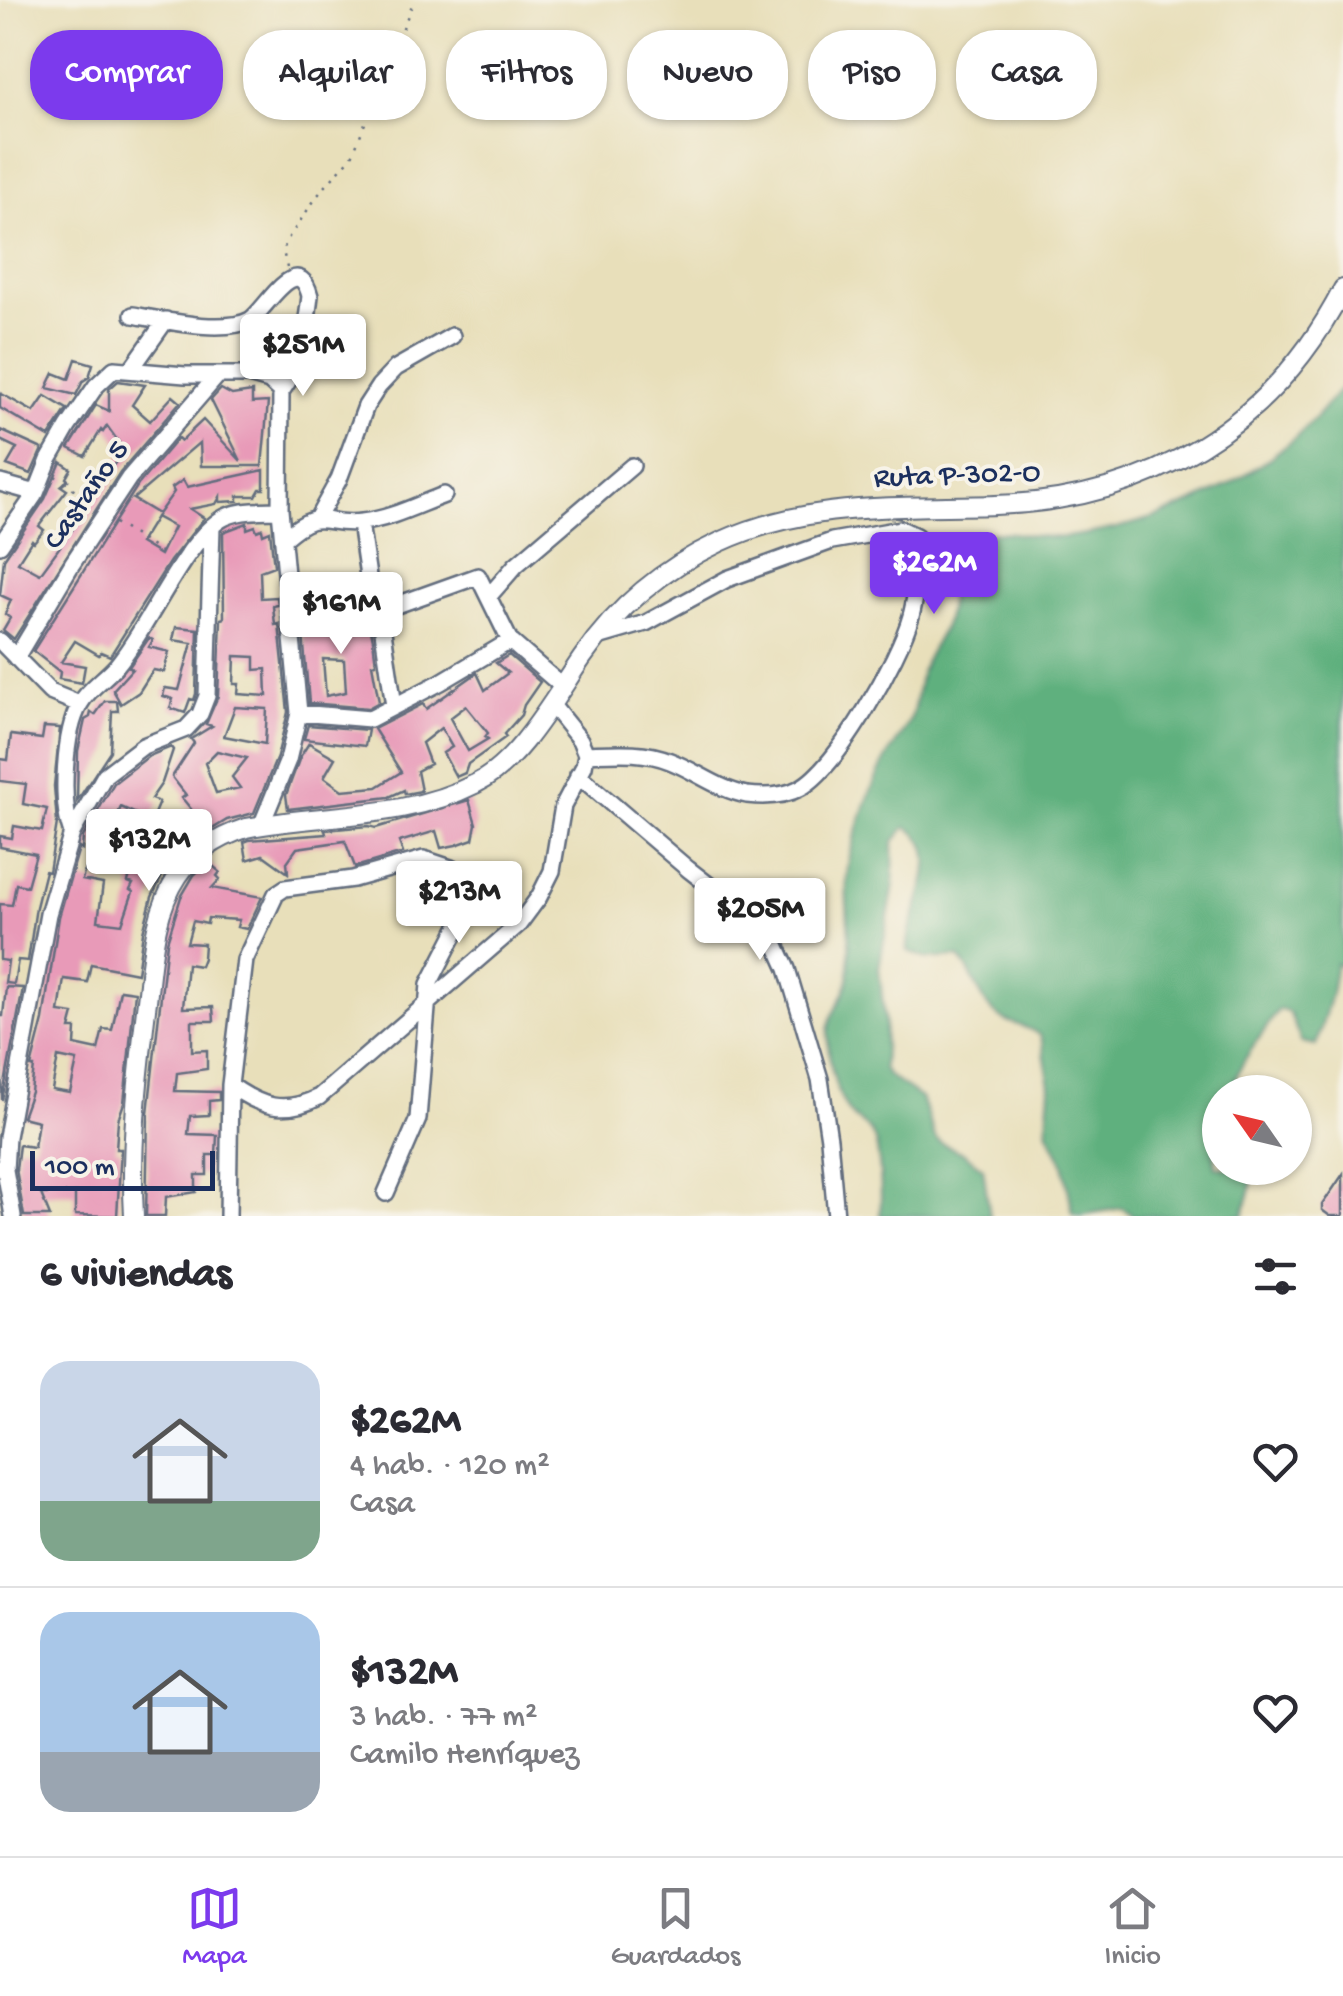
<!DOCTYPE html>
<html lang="es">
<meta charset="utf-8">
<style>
:root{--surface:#fff;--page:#f7f7f7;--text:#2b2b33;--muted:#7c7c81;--line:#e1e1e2;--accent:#7c3aed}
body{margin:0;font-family:"Gochi Hand",sans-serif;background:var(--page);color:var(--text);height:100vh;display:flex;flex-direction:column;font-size:38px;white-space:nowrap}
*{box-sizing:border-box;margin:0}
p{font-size:32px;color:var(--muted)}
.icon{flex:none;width:55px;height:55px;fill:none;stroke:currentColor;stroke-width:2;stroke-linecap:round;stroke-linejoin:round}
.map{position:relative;height:1216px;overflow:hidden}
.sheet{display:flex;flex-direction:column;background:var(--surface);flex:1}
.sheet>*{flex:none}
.top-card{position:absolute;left:30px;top:30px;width:1285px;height:90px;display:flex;gap:20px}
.needle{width:65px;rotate:304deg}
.fabs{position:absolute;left:1202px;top:1075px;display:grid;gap:20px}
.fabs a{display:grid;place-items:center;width:110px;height:110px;border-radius:50%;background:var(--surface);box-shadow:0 2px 8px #0004;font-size:50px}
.scale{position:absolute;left:30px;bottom:25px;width:185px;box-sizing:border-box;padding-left:10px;border:5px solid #1b2f5e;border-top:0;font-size:28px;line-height:35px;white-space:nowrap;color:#1b2f5e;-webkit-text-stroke:8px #f7f3e8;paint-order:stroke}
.price{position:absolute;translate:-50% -85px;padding:0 22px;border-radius:10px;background:#fff;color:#222;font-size:32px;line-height:65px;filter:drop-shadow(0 2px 5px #0008)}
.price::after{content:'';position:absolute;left:50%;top:60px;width:30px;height:22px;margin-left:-15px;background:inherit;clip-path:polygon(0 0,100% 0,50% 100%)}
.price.selected{background:var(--accent);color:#fff}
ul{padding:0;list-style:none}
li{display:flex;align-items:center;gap:30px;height:250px;padding:0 40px}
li+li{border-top:2px solid var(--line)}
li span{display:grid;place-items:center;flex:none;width:280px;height:200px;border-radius:30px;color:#555}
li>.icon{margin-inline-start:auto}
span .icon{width:120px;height:120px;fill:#fffc;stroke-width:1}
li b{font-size:42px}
h2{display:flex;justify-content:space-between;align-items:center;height:120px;padding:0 40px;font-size:42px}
.chip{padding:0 35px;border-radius:40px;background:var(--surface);box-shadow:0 2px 8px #0004;font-size:35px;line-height:90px}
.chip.selected{background:var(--accent);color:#fff}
.dock{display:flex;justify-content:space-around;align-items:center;height:140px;border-top:2px solid var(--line);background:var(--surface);font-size:28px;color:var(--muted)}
.dock a{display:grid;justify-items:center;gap:5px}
.dock .selected{color:var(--accent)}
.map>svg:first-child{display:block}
.forest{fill:#5eb07e;stroke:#3c706e;stroke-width:2.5}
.building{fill:#e89ab8;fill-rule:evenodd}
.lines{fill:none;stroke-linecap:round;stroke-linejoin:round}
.minor-casing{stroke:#636d7e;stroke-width:20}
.tertiary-casing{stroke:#636d7e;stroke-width:22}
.path{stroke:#636d7e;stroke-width:2.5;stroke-dasharray:2.5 8;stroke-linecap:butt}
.minor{stroke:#fff;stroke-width:15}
.tertiary{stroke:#fff;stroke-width:18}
.labels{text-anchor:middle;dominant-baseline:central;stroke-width:8;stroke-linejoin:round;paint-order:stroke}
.street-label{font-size:30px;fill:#1b2f5e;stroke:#f7f3e8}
</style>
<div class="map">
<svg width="1343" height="1216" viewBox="0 0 1343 1216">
<rect width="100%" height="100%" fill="#f7f3e8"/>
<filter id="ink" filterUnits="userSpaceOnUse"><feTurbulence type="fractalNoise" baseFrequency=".01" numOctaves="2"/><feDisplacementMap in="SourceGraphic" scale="20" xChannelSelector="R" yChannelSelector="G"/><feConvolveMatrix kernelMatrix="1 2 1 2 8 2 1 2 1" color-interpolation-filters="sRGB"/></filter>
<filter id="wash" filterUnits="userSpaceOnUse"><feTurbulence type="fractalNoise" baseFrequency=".0048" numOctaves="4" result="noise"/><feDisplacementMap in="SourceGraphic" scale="40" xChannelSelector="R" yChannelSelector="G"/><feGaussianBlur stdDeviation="2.25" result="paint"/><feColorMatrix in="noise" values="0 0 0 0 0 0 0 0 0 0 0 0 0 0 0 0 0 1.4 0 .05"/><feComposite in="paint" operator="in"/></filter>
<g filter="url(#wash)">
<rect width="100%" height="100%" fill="#e8dfba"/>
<path class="forest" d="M1343,386v581l-7,-4 -5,31 -15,51 -15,-3 -11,-28 -5,-4h-7l-33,49 -16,33h-9v33l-6,25 2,17 31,3 5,15 -9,31h-108l-13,-8 -41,7 -8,-2 -10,-50 -16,-33 3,-44 -9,-50c-15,-12 -35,-11 -49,-25 -15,-16 -18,-39 -34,-54l-31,2 -19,-8c-3,-36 46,-100 -2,-124l-13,16 1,42 -15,83 6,55 -2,45 4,7 34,23 14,39 5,6 24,10 19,15 7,48h-110c2,-19 1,-65 -8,-82 -5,-9 -15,-12 -22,-20 -15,-21 -22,-54 -22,-79 0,-23 17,-34 20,-55 6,-43 -8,-87 3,-128 8,-30 19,-64 34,-91 9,-16 20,-29 27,-46 6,-17 5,-35 12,-51 5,-14 16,-26 21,-41 11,-30 -5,-80 38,-89 28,-6 55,6 83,3 88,-11 164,-43 231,-101 17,-14 31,-34 46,-50z"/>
<g id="blocks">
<path class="building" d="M76,359l17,5 -4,13 -6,4 -7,14 -29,-7 7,-15 15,6z
M118,381l27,4 -13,20 18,16 23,-25 7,6 -60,70 -106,167 -11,-9 7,-12 -5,-4 6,-14 -11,-5 4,-36 41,-60 16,-37 10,7 -5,9 2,2 -7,6 6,4 -28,36 5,4 -10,12 -2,-2 -14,22 22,12 35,-48 -3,-1 19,-27 -3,-2 37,-45 -18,-25 -4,6 -2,-2 -16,26 -16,-8 27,-43 13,6v-22z
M221,389l11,6 20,-3v11l16,-1 -6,64h-61l-1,-24 -67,57 25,15 -18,29 20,12 14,-28 -18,-10 18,-25 -2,-4 11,-8 4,7 77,-17v19h-4l-4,7h-18v5l-18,1v-5l-4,7 -26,5 14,9 -34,43 -60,95 -9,-4 -2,3 -24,-14 -14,21 24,4 -3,17 -23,-4 1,-7 -27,-21 105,-166 40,-47 3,3 22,-21 38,41 -30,-61z
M0,393l34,19 11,-16 22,13 -18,28 -49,-29z
M0,430l42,19 -11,25 -24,-9 10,-17 -17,-8z
M247,523v6l8,-3 2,5 5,-2 1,5 7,-3 1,9 3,26 -14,5 1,27 16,-1 1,8 -5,1 2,19 4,-1 9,88 -11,45 -23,56 -27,7 -31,19 3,-10 -14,20 3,-18 -4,-1 -32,67 -9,35 -6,41 -46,-9 -4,18 -23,-3 -5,33 15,2 -4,15h6l-1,16 23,5 5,-21 9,1 8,-40 15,2 -11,111 -6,17 -2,29h5l-4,67 -42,-1v-22l-34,1 9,22h-26l-8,-47 3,-24 15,2 4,-26 -16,-4 9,-25 3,-25h-3l12,-47 16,-103 20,-69 3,2 1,-13 31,-54 35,-27 22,-9 2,3 -11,33 -11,16 8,3 -8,19 -30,-14 -11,25 -13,-6v21h-5l-10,33 21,4 -5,37 24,3 11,-32 -3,-2 3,-6 -5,-2 4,-14 16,-19 8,6 11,-14 -7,-6 31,-26 -9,-11 4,-3 -14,-18 22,-34 -3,-4 21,-13 -6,-2 12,-28 3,-77 3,-1 -1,-86zM235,656l20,1v13l11,-1 1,27 -29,-2 1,-10h-5zM235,707l32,2 -2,35 -41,-8zM217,751l30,7 -15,19 8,11 -24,5 -11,-30zM58,1057l19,4 -7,32 -18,-3z
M360,598l8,17 5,25 3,23 -4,1 7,38 -11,6 -59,-5 -6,-69v-11l6,-2 -1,-9 39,-2 -1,-11zM323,659l21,1 2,32 -20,4z
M176,627l22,2 -2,65 -2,6 -4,-1 -5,14 -15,-5 3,-9 -10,-3 2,-8 14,2 13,-47 -19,-3z
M149,638l4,2 -4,7 20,5 -5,20 -11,-2 -14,22 -18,12 -8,-14 19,-21 -3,-2z
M509,655l31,27 -16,23 -3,10 -17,19 2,3 -38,27 -3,9 -9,4 -13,-24 9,-6 -11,-19 -19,15 8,21 -13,7 4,20 -16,3 -1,-4 -15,7 -101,12 -2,-14 14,-38 9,-14 26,15 -11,19 18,13 35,-3 24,-15 -27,-43 49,-25 3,5 51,-36 8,17 23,-17 -12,-10zM466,706l22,27 -3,4 3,2 -20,12 -18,-33z
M105,701h12l1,10h-6l-2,40 -33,50 1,-50 7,-31 5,-3 1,-5 4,3z
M308,725l60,5 -3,16 -61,-7z
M44,727l16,1 -6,58 3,37 -8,49 -4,-1 -9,36 -8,54 -10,-1 -4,24 -9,-1 3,-22 -8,-1v-56l12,1 4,-21 11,2 9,-32 -36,-7v-11l12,2 2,-12 28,5 5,-22 -24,-5 3,-20 -26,-3v-22l8,1 3,-25 31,4z
M469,800l7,24 -3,15 -17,6 -15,3 -5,-17 -37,11 4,11 -48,14 -10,-26 -48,7 -10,14 1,11 -25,-18 -16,5 -3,-18 5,-2 77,-6 -1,-4 44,-4 7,2z
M208,862l12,10 -3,4 3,3 -8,9 50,9 -15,32 -10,-2 2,-7 -31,-2 -1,6 -14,-3 -6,22 17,1 -1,14 -3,8 -13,-2 -4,44 30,-1 1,14h-22v30l15,-1v19l-30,4 -2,18 44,1v8l-10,1v14l-19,1 -2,18 29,1 -1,20h-9v20h-11v17l-30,5 -1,19h-19l2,-103 19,-171 14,-45 13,-22z
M6,987l17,1 -21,112 -2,-84h3z
M1343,1174v42h-13l-8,-6v-5z"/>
</g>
</g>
<g filter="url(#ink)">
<use href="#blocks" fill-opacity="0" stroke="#636d7e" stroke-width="2.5"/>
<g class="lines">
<g class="minor-casing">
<path id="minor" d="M133,315c29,5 91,19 117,5 15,-9 48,-72 60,-24 -4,33 -8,68 -29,96
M132,368l34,-48
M0,483l36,10
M318,517l21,-38 27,-73 13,-20 17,-18 56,-32
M360,523l12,80 8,8 14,95
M283,539c39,-34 38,-12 79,-17 28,-3 55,-17 82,-27
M0,545l36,-52 13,-33 19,-33 28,-41 18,-17 71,6h63l21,6 12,11 -1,118 19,203 -11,47 -27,66
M489,596l27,-31 116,-99
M380,611l98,-35 32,65 53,46
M0,641l50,51 29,12
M16,658l56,-94 57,-86 89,-103
M299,713l71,6 71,-37 69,-41
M586,754c28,-1 57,-4 84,7 26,10 49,29 77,34 17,2 38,1 53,-7 37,-19 100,-131 111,-172 6,-22 7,-46 10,-69l-5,-11 -15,-7 -69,12 -105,38 -81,44 -48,14
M578,775l110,94 67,52 22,26 10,22 33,110 9,60 7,77
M72,833c-12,-30 -8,-101 8,-129 8,-15 26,-26 37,-39 32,-38 65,-119 103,-145 17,-11 40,-9 60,-10
M230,1085c31,22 54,30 89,12l200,-173 20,-27 13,-26 11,-65 21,-40 2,-12 -6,-14 -29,-36
M13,1216l-8,-46 2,-33 41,-223 24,-81 33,-58 38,-29 43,-17 14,-15 7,-18 5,-170
M228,1216l2,-131 15,-125 31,-66 9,-6 68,-9 71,-20 45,15 6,9 -17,45 -29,56 -11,135 -32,74"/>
</g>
<g class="tertiary-casing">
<path id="tertiary" d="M134,1216c-4,-70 4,-138 12,-207 6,-45 6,-94 32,-133 16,-24 41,-39 68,-48 76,-15 158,-8 229,-44 44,-21 80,-87 107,-126 35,-51 82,-90 138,-116 88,-41 181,-34 275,-37 154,-5 277,-78 348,-216"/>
</g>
<path class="path" d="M287,268l-4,-17 4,-11 31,-45 34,-39 62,-156
M55,476l39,27
M115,523l52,33"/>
<use href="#minor" class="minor"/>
<use href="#tertiary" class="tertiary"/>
</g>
</g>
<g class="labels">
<g class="street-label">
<text transform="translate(957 477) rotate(-2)">Ruta P-302-O</text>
<text transform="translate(88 496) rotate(-55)">Castaño 5</text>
</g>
</g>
</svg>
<div class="fabs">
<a><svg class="needle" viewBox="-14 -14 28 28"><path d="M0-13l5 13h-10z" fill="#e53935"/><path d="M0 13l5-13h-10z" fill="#7c7c81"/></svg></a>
</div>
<div class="scale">100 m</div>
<b class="price" style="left:303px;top:399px">$251M</b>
<b class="price selected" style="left:934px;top:617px">$262M</b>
<b class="price" style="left:341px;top:657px">$161M</b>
<b class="price" style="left:149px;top:894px">$132M</b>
<b class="price" style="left:459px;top:946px">$213M</b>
<b class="price" style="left:760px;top:963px">$205M</b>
<div class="top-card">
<a class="chip selected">Comprar</a>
<a class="chip">Alquilar</a>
<a class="chip">Filtros</a>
<a class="chip">Nuevo</a>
<a class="chip">Piso</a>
<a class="chip">Casa</a>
</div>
</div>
<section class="sheet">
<h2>6 viviendas<svg class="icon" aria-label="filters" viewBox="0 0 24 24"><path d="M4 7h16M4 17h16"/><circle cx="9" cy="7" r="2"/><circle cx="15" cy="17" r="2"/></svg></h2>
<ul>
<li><span style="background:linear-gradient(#c9d6e8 70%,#7fa58c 0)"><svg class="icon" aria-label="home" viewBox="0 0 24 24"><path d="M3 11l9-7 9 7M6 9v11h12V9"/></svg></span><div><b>$262M</b><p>4 hab. · 120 m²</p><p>Casa</p></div><svg class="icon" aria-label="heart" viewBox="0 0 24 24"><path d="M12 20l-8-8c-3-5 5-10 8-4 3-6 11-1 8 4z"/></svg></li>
<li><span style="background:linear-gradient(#a9c7e8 70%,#9aa5b1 0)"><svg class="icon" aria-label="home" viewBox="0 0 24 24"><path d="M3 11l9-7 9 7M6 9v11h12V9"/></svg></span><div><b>$132M</b><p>3 hab. · 77 m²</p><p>Camilo Henríquez</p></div><svg class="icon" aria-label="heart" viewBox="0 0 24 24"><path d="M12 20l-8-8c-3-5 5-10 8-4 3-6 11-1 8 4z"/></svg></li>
</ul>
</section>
<nav class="dock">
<a class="selected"><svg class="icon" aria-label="map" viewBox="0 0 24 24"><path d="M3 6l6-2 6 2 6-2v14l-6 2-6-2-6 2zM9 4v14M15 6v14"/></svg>Mapa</a>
<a><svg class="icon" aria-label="saved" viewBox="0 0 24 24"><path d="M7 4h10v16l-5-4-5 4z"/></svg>Guardados</a>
<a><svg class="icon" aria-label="home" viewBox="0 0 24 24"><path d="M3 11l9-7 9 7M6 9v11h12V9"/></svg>Inicio</a>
</nav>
